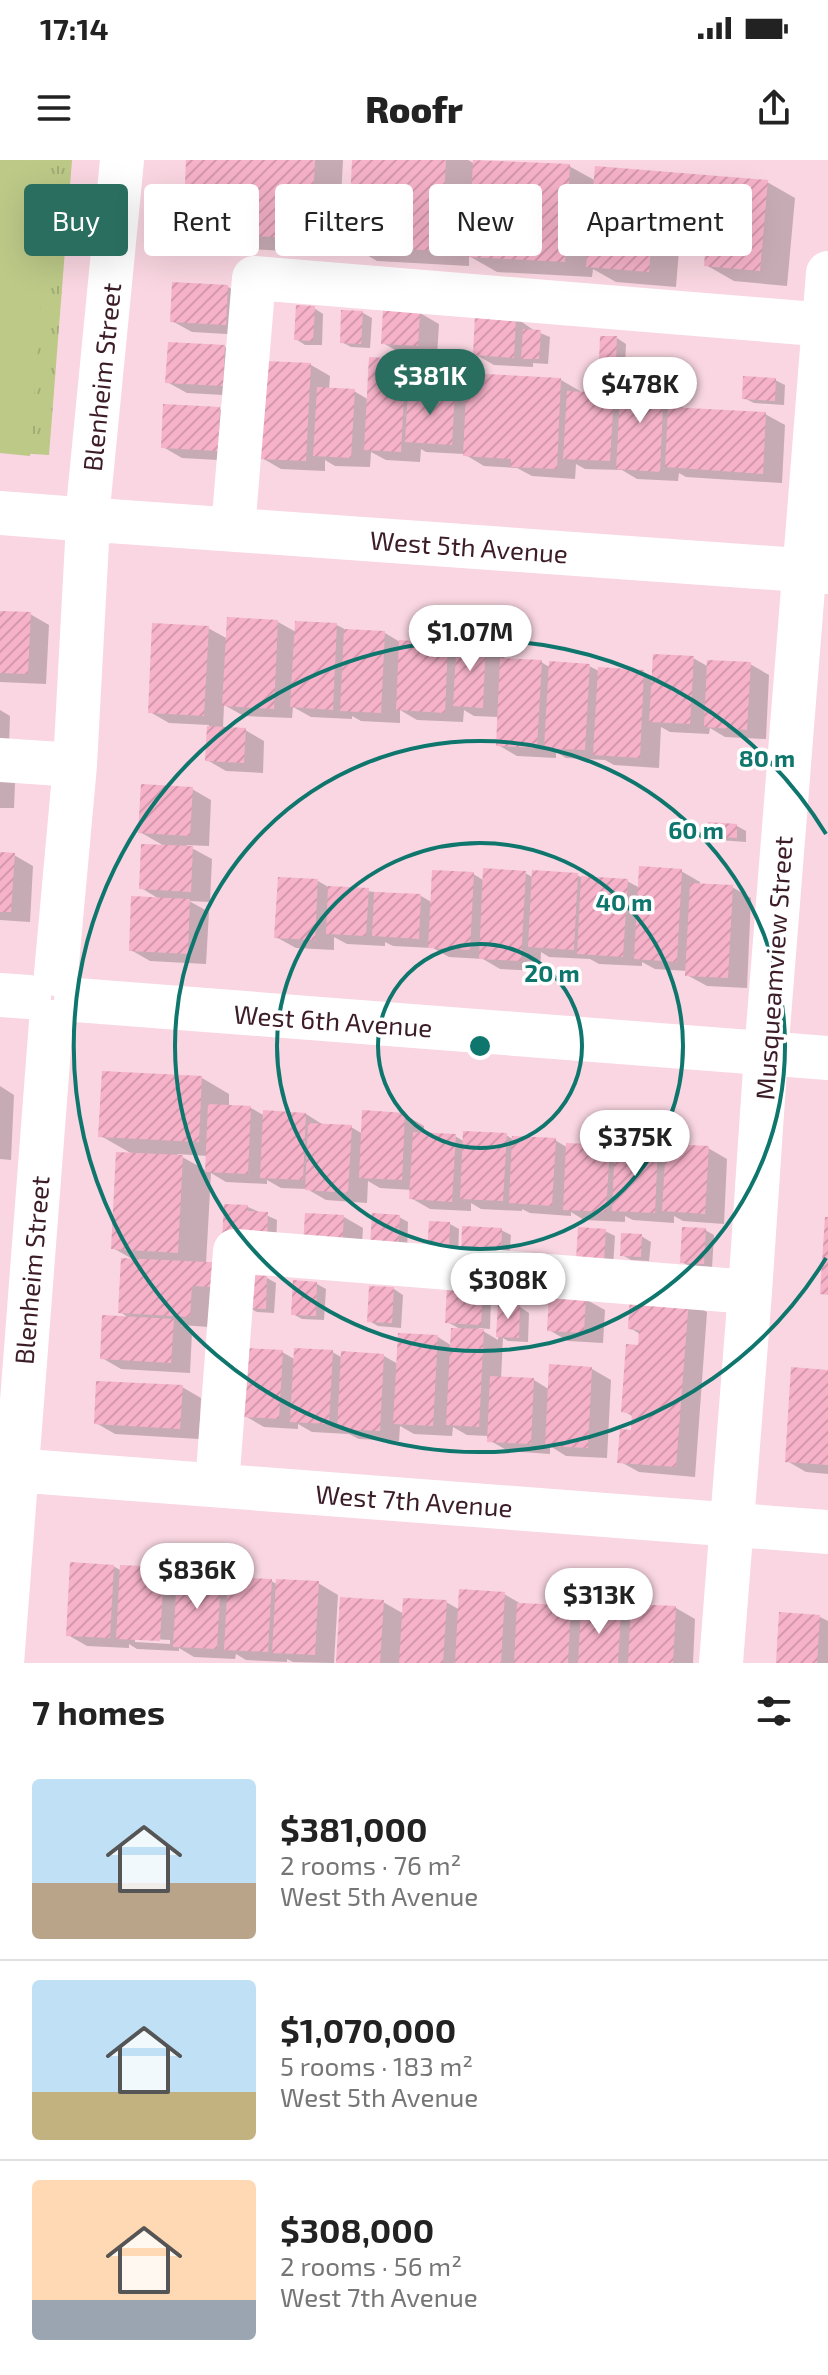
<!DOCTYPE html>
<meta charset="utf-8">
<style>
:root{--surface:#fff;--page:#f6f6f6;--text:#222;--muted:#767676;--line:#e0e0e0;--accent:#2a6e60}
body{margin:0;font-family:"Exo 2",sans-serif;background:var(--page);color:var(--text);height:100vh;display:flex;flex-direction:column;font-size:30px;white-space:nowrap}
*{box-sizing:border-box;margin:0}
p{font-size:26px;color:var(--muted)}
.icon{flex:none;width:44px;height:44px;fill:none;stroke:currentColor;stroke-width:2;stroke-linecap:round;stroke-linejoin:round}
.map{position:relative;height:1503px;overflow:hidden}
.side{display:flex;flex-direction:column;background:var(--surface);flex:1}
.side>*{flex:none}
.guide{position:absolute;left:24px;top:24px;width:780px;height:72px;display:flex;gap:16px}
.price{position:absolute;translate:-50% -68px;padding:0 18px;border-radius:28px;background:#fff;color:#222;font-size:26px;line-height:52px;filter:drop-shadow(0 2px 4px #0008)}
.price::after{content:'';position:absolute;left:50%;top:48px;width:24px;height:18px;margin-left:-12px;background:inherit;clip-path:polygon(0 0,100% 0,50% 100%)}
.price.on{background:var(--accent);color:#fff}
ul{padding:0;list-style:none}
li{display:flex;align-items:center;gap:24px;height:200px;padding:0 32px}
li+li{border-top:2px solid var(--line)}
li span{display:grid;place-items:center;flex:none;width:224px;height:160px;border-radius:8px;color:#555}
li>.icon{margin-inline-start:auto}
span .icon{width:96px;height:96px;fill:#fffc;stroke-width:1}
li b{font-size:34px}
h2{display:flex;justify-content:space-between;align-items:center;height:96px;padding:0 32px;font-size:34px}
.tag{padding:0 28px;border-radius:8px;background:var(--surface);box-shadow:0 8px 32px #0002;font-size:28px;line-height:72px}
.tag.on{background:var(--accent);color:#fff}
.status{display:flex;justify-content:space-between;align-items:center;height:56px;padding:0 40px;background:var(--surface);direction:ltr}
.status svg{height:22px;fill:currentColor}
header{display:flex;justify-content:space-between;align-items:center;height:104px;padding:0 32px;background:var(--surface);font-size:36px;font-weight:800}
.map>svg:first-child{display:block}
.grass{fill:url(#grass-tufts)}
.pitch{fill:#bcc987}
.shadow{fill:#0003;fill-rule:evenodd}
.building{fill:url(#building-hatch)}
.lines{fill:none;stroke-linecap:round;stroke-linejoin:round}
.minor{stroke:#fff;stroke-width:44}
.ring{fill:none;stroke:#0f766e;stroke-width:4}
.labels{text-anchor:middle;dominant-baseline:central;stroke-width:7;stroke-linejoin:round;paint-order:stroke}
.street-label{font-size:26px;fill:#3c1c28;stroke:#fff}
.centre{fill:#0f766e;stroke:#fff;stroke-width:4}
.ring-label{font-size:24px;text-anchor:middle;font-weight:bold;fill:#0f766e;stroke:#fff;stroke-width:7;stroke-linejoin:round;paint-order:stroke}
</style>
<div class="status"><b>17:14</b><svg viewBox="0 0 49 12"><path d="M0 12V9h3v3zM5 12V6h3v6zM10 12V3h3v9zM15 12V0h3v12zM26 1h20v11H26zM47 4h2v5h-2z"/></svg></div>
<header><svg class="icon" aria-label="menu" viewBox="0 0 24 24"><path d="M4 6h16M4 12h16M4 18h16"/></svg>Roofr<svg class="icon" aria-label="share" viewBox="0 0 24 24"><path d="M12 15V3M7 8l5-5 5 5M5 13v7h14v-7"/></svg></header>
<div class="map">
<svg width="828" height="1503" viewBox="0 0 828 1503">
<defs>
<pattern id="grass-tufts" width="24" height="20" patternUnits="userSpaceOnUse" patternTransform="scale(2)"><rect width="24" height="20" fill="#bcc987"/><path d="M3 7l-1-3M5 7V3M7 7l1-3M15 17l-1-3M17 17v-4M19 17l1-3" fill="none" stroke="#a2ac75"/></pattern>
<pattern id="building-hatch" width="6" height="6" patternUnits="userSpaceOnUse" patternTransform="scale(2)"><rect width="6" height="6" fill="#f6b2c9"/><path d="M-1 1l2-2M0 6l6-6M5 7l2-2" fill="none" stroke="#d498ad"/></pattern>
</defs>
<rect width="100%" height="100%" fill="#f9d6e1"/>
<path class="grass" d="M0,0h72l-23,295 -49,-3z"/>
<path class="pitch" d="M0,0h38l-6,88 13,1 -15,207 -30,-3z"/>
<path class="shadow" d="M188,0h155l-5,94 -126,-7 -27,-16z
M354,0h114l7,4 94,2 27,15 171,1 28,16 -8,88 -53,-5 -28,-16 2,-24 -28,-3 -4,49 -60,-5 -23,-13 -1,8 -95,-5 -28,-16v10l-92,-5 -27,-16z
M228,127l19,11 -2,37 -53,-3 -20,-11z
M314,148l9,6 -1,31h-17l-9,-6z
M363,153l9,5 -2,30 -19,-1 -9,-5z
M420,153l19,11 -2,32 -35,-2 -19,-11z
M516,158l19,13 15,6 -2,27 -15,-1v4l-39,-2 -19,-11z
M617,178l9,6 -1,22 -15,-1 -9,-5z
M225,187l19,11 -2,38 -55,-3 -20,-11z
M406,201l19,11 -1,20 31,1 13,8 93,-21 19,11v3l33,1 9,5 42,-17 19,11 -1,16 83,4 20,11 -3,58 -96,-6 -7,-4 -1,8 -41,-2 -15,-9 -37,-1 -9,-5 -1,15 -43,-3 -15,-8 -33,-2 -20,-12 -38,-2 -5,-3 -1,13 -34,-2 -15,-8 -1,15 -35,-1 -10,-6v11l-44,-2 -19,-11 49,-93 19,11 -1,14 25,1 15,9z
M775,220l10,5 -1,20 -30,-2 -10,-5z
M219,249l20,11 -3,41 -54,-3 -19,-11z
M0,453l30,1 19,11 -3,59 -46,-2z
M278,462l18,10 41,-7 11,6 37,2 15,9 48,3 10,6 28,-10 19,12 -1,8 37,1 10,6 38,-2 10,5 45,1 9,5 40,-19 16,9 41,-3 19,11 -3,64 -41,-2 -15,-9 -1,6 -39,-2 -9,-5 -2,41 -45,-3 -9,-5 -39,-2 -10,-6v6l-39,-2 -19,-11 1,-28 -25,-1 -10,-6 -1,12 -46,-2 -17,-10v13l-39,-2 -9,-5v3l-41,-2 -18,-10 -1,11 -48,-2 -20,-11 -1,23 22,2 19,11 -1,32 -37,-2 -19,-11 2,-35 -40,-2 -19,-11 58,-84 20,11z
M0,550l10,6 -1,30h-9z
M0,617l15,6 -1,25h-14z
M192,629l19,11 -2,46 -23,-1 26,14 -2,43 -21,-1 20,11 -3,52 -56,-3 -19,-11 30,-50 -20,-12 25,-41 -26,-15z
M737,666l9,5v11l-27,-2 -9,-5z
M0,694l14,1 19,11 -3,56 -30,-2z
M681,711l19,11v3l32,2 19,11 -4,90 -40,-2 -20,-11 1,-4 -33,-2 -13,-7v4l-43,-2 -9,-5 -41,-2 -8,-5 -1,19 -40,-2 -17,-10 -34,-2 -16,-9 -40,-2 -8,-4v4l-38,-2 -13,-7v13l-38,-2 -20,-11 42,-56 12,7 91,8 12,7 40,-29 12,7 40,-8 9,5 43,-3 7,4 43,2 13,7z
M202,918l27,16v13l22,1 14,8 41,-2 19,12 26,1 12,7 42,-19 19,11v9l31,1 10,6 41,-7 8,5h41l13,8 41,-1 8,4 41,-4 9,5 41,-4 19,11 -3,65 -41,-3 -9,-5v7l-41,-3 -8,-4v6l-41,-2 -13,-8v4l-41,-3 -8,-4v2l-41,-2 -10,-6v8l-41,-2 -19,-11 1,-8 -32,-2 -12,-7 -1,22 -41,-3 -19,-11 -26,-1 -14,-8v4l-41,-2 -15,-9 -5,91 32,7 -29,56 -28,-2 11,7 -2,41 -69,-4 -19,-11 29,-39 -11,-7 14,-52 -21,-12 21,-93 -33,-19zM177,994l31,2 -1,15z
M0,926l14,9 -3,65 -11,-1z
M248,1047l29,13 -1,27 -43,-2z
M344,1057l19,11 -2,30 -56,-13z
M399,1057l9,5 -1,29 -26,-1z
M450,1064l9,5 -1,30 -20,-1z
M501,1070l10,5 -2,24 -37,-2z
M705,1070l9,5 -2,33 -21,-1 -9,-5z
M605,1071l10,5 -2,30 -26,-2z
M641,1076l10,6 -2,19 -18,-1 -9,-5z
M267,1118l9,5 -2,30 -17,-1 -10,-5z
M317,1124l9,5 -2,31 -22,-1 -9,-5z
M394,1129l9,6 -2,33 -23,-2 -9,-5z
M482,1132l9,6 -1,31 -12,-1 20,12 2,-34 20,1 9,6 -1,29 -20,-1 -5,-3 -2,41 33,1 16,10 42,-21 19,11 -4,78 -41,-2 -16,-10v8l-42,-3 -19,-11v-4l-22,-1 -14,-8 -1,9 -38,-2 -14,-8 -1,15 -40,-2 -10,-5 -37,-2 -14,-8v5l-34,-2 -19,-11 37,-64 14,8 36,-8 11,6 41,-2 14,8 40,-27 14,9 10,-16 -15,-8z
M585,1139l20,11 -2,33 -35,-2 -19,-11z
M688,1141l19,11 -12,165 -56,-5 -20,-11 14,-28 1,-16 -11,-6 16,-64 1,-13 -10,-6z
M828,1212v102l-22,-2 -19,-11z
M182,1227l19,11 -2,41 -84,-5 -19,-11z
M113,1406l9,5 41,-2 15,9h42l10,5 41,-2 6,3 41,-1 20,12 -4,68 -41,-1 -6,-3v3l-41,-2 -10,-6 -1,5 -41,-2 -15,-9v3l-42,-2 -8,-5v4l-42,-2 -19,-11zM135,1478l35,2v4l-35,-2z
M504,1434l19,11 47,2 13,8 37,-2 12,7 44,-12 19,11 -2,44h-355l45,-61 21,12 42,-12 14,8z
M820,1457l8,4v42h-50z"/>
<path class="building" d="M186,0h129l-4,79 -128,-7z
M352,0h94l-5,91 -93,-5z
M473,0l97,4 -5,98 -97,-5z
M595,6l173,14 -8,91 -56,-5 3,-38 -54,-5 -4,49 -63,-5z
M172,122l56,3 -2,40 -56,-3z
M296,145l19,1 -2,35 -19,-1z
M383,149l37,2 -2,35 -37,-2z
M341,150l22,1 -2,33 -21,-1z
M475,154l41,2 -2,42 -41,-3z
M523,169l18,1 -2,29h-18z
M600,176h17l-1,26 -17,-1z
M168,182l57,3 -2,41 -58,-3z
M369,197l37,2 -5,93 -37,-2z
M265,201l46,2 -5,98 -46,-2z
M467,213l94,5 -4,91 -46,-2v-8l-48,-3z
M743,216l33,2 -1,23 -33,-2z
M621,219l43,2 -4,91 -44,-3z
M317,227l38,2 -4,69 -38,-2z
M408,229l47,2 -3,54 -47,-3z
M567,231l47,2 -4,68 -47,-2z
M163,244l57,3 -2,44 -57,-3z
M668,247l98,5 -3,62 -98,-7z
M0,451l31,1 -3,62 -28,-1z
M227,457l51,3 -4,89 -52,-3z
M295,461l42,2 -4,87 -43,-3z
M152,463l57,3 -5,90 -56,-3z
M344,469l41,2 -4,82 -41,-2z
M457,478l29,1 -3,69 -30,-2z
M399,480l49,3 -3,70 -49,-3z
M653,494l41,2 -4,68 -41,-2z
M500,498l42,2 -5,88 -41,-2z
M707,500l44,2 -4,68 -43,-3z
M549,501l41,3 -5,86 -41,-2z
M598,507l46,3 -4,88 -47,-3z
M207,566l39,2 -2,35 -39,-2z
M141,624l52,3 -3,49 -52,-3z
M708,662l29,2v14l-29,-2z
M141,684l52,2 -2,46 -52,-3z
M0,692l15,1 -4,59h-11z
M639,706l43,3 -5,93 -43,-3z
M483,708l43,3 -5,90 -42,-2z
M432,710l42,2 -4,78 -42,-2z
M532,710l46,3 -4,77 -46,-3z
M581,716l47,3 -5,78 -46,-3z
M278,717l40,2 -3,61 -41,-2z
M690,723l43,2 -5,93 -43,-2z
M328,726l41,2 -3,48 -40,-2z
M374,732l47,2 -2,45 -47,-3z
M131,736l59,3 -2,55 -59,-3z
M102,911l100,5 -3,66 -101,-5z
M208,944l43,2 -3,68 -43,-2z
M263,950l43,3 -3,67 -43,-2z
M362,950l43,3 -3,67 -43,-2z
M308,963l44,2 -4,68 -43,-3z
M463,971l44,2 -4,68 -43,-2z
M413,972l43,2 -4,68 -43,-3z
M512,976l44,2 -4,68 -43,-3z
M566,983l44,2 -4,67 -43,-2z
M615,983l43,2 -3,68 -43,-2z
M666,984l43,2 -4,68 -43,-3z
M116,992l67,3 -5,98 -67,-4z
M224,1044l24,1v6l20,1 -1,31 -45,-3z
M305,1053l39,2 -2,33 -39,-2z
M372,1053l28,2 -2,32 -28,-1z
M825,1057h3v78l-8,-1z
M429,1061l21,1 -1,33 -22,-2z
M462,1066l40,2 -1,27 -40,-2z
M578,1067l28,2 -2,33 -28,-2z
M682,1067l24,1 -2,36 -24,-1z
M621,1073l21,1 -1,23 -21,-1z
M121,1098l109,5 -2,25 -36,-2 -2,31 -72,-4z
M247,1115l20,1 -1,33 -21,-1z
M293,1120l24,2 -1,34 -25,-1z
M369,1126l25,1 -2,36 -25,-1z
M447,1128l36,2 -2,35 -36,-2z
M549,1135l37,2 -2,36 -37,-2z
M630,1135l59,4 -13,168 -59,-4 3,-34 11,1 1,-16 -11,-2 5,-68 12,1 1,-15 -11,-1z
M498,1144l22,1 -1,33 -23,-1z
M102,1155l72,4 -3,44 -71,-4z
M451,1168l33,1 -5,98 -33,-2z
M398,1173l40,2 -5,91 -40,-2z
M246,1188l37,2 -4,69 -36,-2z
M294,1188l39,2 -4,74 -39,-2z
M341,1191l43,3 -4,77 -43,-2z
M549,1204l43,3 -4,81 -43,-2z
M791,1207l37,3v95l-43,-3z
M490,1216l44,2 -3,66 -44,-2z
M96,1221l87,4 -3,44 -86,-5z
M70,1402l44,3 -4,73 -44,-2z
M120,1405l44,2 -4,74 -44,-2z
M177,1413l44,3 -4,73 -44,-2z
M228,1417l44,2 -4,73 -44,-2z
M276,1419l43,2 -4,74 -43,-2z
M459,1429l46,3 -4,71h-46z
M340,1437l44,3 -4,63h-44z
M403,1438l44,2 -4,63h-44z
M517,1443l54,2 -3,58h-54z
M631,1444l45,2 -3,57h-45z
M581,1449l40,2 -3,52h-40z
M779,1452l41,3 -3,48h-41z"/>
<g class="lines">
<path class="minor" d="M89,338l33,-338
M0,353l65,5
M110,361l718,51
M233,369l21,-251 574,47
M0,600l75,5
M56,814l19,-209 12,-223
M0,835l29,2
M76,840l752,58
M0,1309l828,63
M217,1325l18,-234 515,41
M2,1503l49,-641
M721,1503l29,-371 16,-238 62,-781"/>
</g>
<g class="ring">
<circle cx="480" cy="886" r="102"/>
<circle cx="480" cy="886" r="203"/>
<circle cx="480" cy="886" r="305"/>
<path d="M826 1098A406 406 0 1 1 826 674"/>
</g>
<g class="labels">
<g class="street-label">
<text transform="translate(101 217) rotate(-84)">Blenheim Street</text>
<text transform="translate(469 386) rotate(4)">West 5th Avenue</text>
<text transform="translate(773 808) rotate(-86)">Musqueamview Street</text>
<text transform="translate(333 860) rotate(4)">West 6th Avenue</text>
<text transform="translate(31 1110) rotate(-85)">Blenheim Street</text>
<text transform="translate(414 1340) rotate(4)">West 7th Avenue</text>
</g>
</g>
<circle cx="480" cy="886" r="12" class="centre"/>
<g class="ring-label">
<text x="767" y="607">80 m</text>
<text x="696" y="679">60 m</text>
<text x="624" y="751">40 m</text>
<text x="552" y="822">20 m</text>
</g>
</svg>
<b class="price on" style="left:430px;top:257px">$381K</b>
<b class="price" style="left:640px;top:265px">$478K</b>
<b class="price" style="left:470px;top:513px">$1.07M</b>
<b class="price" style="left:635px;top:1018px">$375K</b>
<b class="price" style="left:508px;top:1161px">$308K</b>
<b class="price" style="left:197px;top:1451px">$836K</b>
<b class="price" style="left:599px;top:1476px">$313K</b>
<div class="guide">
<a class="tag on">Buy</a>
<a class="tag">Rent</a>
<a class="tag">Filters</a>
<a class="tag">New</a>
<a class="tag">Apartment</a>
</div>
</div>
<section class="side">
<h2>7 homes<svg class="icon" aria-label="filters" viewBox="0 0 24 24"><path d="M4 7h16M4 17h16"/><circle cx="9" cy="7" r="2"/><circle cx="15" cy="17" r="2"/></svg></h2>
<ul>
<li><span style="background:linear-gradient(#bfe0f5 65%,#b9a48a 0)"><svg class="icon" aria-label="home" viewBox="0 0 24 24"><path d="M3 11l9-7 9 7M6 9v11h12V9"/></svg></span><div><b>$381,000</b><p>2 rooms · 76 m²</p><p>West 5th Avenue</p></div></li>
<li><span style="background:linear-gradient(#bfe0f5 70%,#c2b280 0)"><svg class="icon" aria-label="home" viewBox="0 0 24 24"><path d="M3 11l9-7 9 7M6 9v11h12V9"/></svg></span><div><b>$1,070,000</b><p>5 rooms · 183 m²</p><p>West 5th Avenue</p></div></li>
<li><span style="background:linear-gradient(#ffd9b3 75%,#9aa5b1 0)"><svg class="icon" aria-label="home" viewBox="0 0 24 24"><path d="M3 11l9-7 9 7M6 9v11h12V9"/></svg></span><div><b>$308,000</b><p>2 rooms · 56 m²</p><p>West 7th Avenue</p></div></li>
</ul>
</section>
